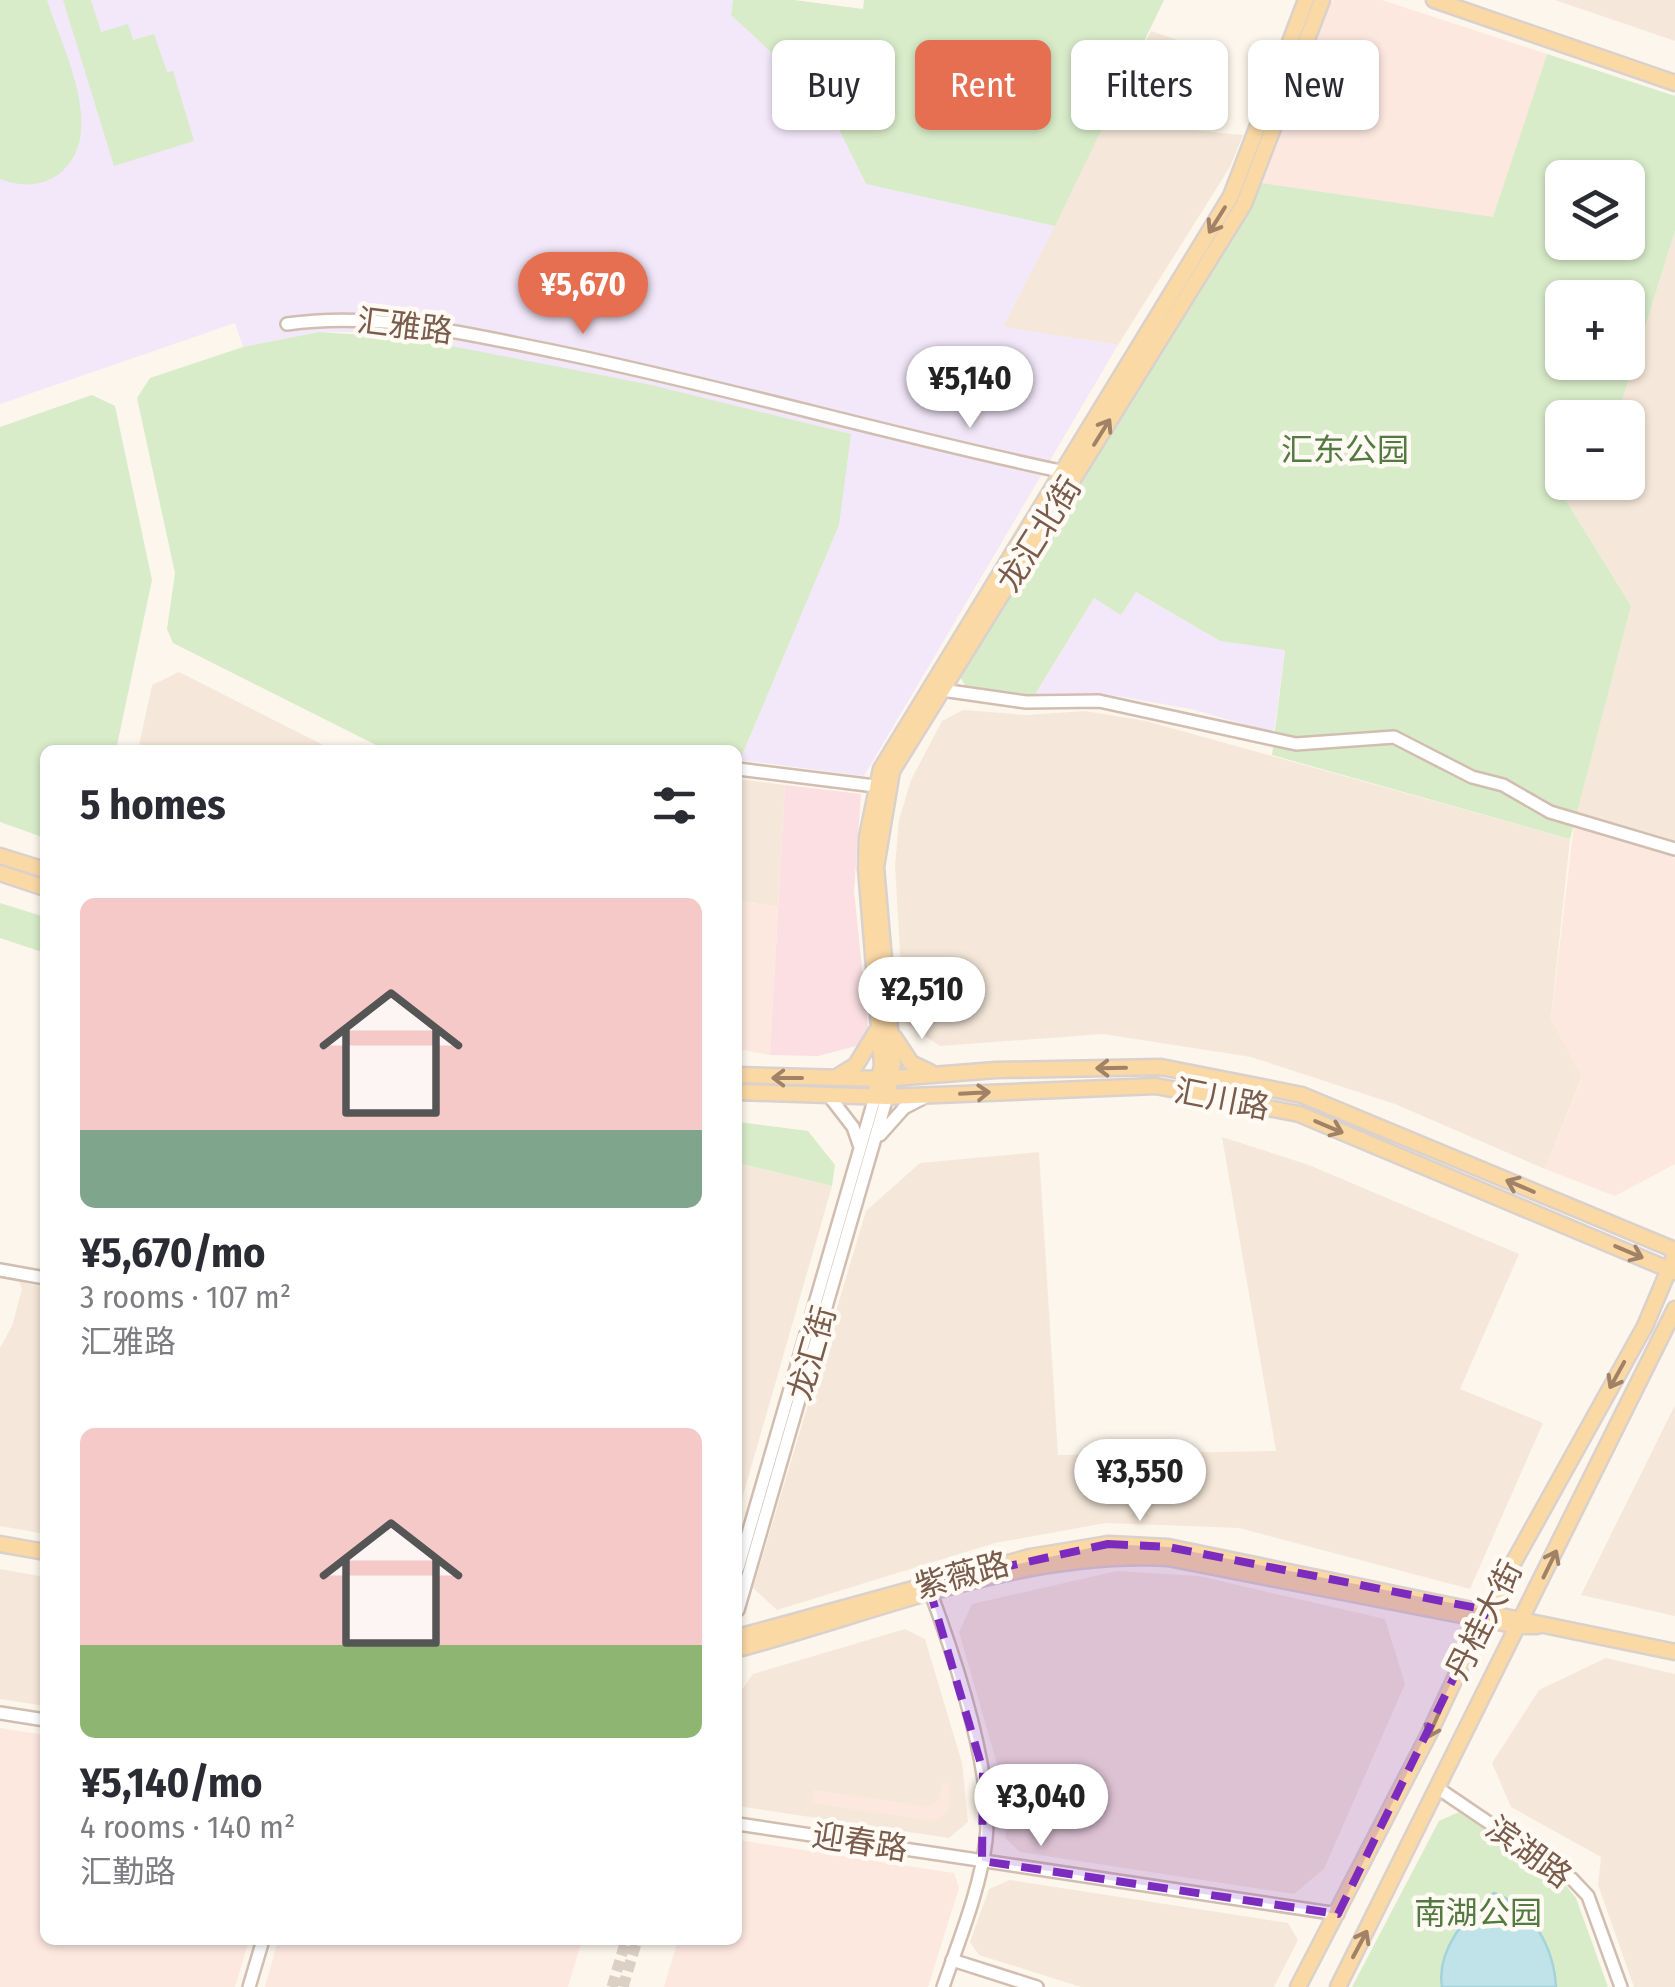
<!DOCTYPE html>
<meta charset="utf-8">
<style>
:root{--surface:#fff;--page:#f2f2f3;--text:#2b2b33;--muted:#7c7c81;--accent:#e76f51}
body{margin:0;font-family:"Fira Sans Condensed","Noto Sans SC",sans-serif;background:var(--page);color:var(--text);height:100vh;display:flex;flex-direction:column;font-size:38px;white-space:nowrap}
*{box-sizing:border-box;margin:0}
p{font-size:32px;color:var(--muted)}
.icon{flex:none;width:55px;height:55px;fill:none;stroke:currentColor;stroke-width:2;stroke-linecap:round;stroke-linejoin:round}
.map{position:relative;flex:1;overflow:hidden}
.drawer{position:absolute;left:40px;top:745px;width:702px;height:1200px;display:flex;flex-direction:column;background:var(--surface);border-radius:15px;box-shadow:0 2px 8px #0004}
.drawer>*{flex:none}
.top-card{position:absolute;left:772px;top:40px;width:752px;height:90px;display:flex;gap:20px}
.tools{position:absolute;left:1545px;top:160px;display:grid;gap:20px}
.tools a{display:grid;place-items:center;width:100px;height:100px;border-radius:15px;background:var(--surface);box-shadow:0 2px 8px #0004;font-size:50px}
.price{position:absolute;translate:-50% -85px;padding:0 22px;border-radius:35px;background:#fff;color:#222;font-size:32px;line-height:65px;filter:drop-shadow(0 2px 5px #0008)}
.price::after{content:'';position:absolute;left:50%;top:60px;width:30px;height:22px;margin-left:-15px;background:inherit;clip-path:polygon(0 0,100% 0,50% 100%)}
.price.active{background:var(--accent);color:#fff}
ul{padding:0;list-style:none}
li{display:grid;align-content:center;gap:20px;height:530px;padding:0 40px}
li span{display:grid;place-items:center;height:310px;border-radius:15px;color:#555}
li>.icon{margin-inline-start:auto}
span .icon{width:180px;height:180px;fill:#fffc;stroke-width:1}
li b{font-size:42px}
h2{display:flex;justify-content:space-between;align-items:center;height:120px;padding:0 40px;font-size:42px}
.tag{padding:0 35px;border-radius:15px;background:var(--surface);box-shadow:0 2px 8px #0004;font-size:35px;line-height:90px}
.tag.active{background:var(--accent);color:#fff}
.map>svg:first-child{display:block}
.residential{fill:#f5e8da}
.commercial{fill:#fde8e0}
.education{fill:#f3e8fa}
.medical{fill:#fbdfe3}
.green{fill:#d8ecc9;fill-rule:evenodd}
.water{fill:#bfe3e8;stroke:#a5d3da;stroke-width:2.5}
.lines{fill:none;stroke-linecap:round;stroke-linejoin:round}
.minor-tunnel{stroke:#dcd0c4;stroke-width:11;stroke-dasharray:11 5.5;stroke-linecap:butt}
.minor-casing{stroke:#d1beb0;stroke-width:16}
.major-casing{stroke:#dad1cd;stroke-width:19}
.minor{stroke:#fff;stroke-width:11}
.major{stroke:#fbd9a5;stroke-width:14}
.oneway{stroke:#a18267}
.marked{fill:#7b2cbf;fill-opacity:0.2;stroke:#7b2cbf;stroke-width:8;stroke-dasharray:20 12;stroke-linejoin:round}
.labels{text-anchor:middle;dominant-baseline:central;stroke-width:9;stroke-linejoin:round;paint-order:stroke}
.street-label{font-size:32px;fill:#7a5c4d;stroke:#fffaf3}
.park-label{font-size:32px;fill:#537a41;stroke:#fffaf3}
</style>
<div class="map">
<svg width="1675" height="1987" viewBox="0 0 1675 1987">
<rect width="100%" height="100%" fill="#fdf6ec"/>
<path class="residential" d="M1555,0h120v41z
M1151,31l29,10 -10,87 73,7 -13,32 -112,178 -116,-18z
M1675,231v612l-99,-28 55,-209 -80,-130 11,-43v49h66v-64l-11,-1z
M179,672l154,78h-195l14,-65z
M963,710l63,5 59,-4 61,10 424,118 -19,179 31,59 -37,92 -150,-65 -144,-47 -148,-23 -163,12 -36,-24 -9,-157 4,-45 12,-40 31,-59z
M738,779l47,6 -7,122 -40,-6z
M1222,1137l87,28 210,89 -59,135 83,34 -73,166 -231,-61 -133,-5 -111,20 -218,67 -24,-22 113,-377 54,-48 119,-11 19,303 218,-4z
M738,1163l94,23 -94,327z
M19,1282l26,5v247l-45,-8v-178l12,-22 10,-37z
M1675,1405v211l-94,-21z
M0,1569l45,8v129l-45,-7z
M1117,1571l82,5 186,43 20,65 -81,185 -30,25 -274,-42 -14,-13 -9,-75 -38,-132 13,-28z
M905,1629l20,10 37,124 6,59 -19,16 -211,-32v-111l15,-21z
M1606,1658l69,16v313h-41l-36,-102 3,-28 -90,-50 -19,-44 47,-73z
M1010,1880l278,43 10,17 -24,47h-193l-102,-32 -9,-13 19,-53z"/>
<path class="commercial" d="M1335,0h47l165,54 -54,164 -231,-35 67,-180z
M1574,825l101,30v309l-60,32 -70,-27 37,-91 -31,-59z
M738,901l40,6 -8,148 -32,-6z
M0,1728l45,7v205h204l-14,47h-235z
M942,1783l8,1 -1,27 -14,10 -123,-18 2,-13 116,17 9,-7z
M738,1840l216,33 5,15 -31,99h-264l14,-47h60z
M278,1940h304l-14,47h-303z"/>
<path class="education" d="M0,0h733l-2,15 95,87 40,82 189,42 -52,101 115,18 -254,431 -124,-16 99,-235 -192,-141 -282,-52h-46l-76,15 -8,-24 -235,81z
M1136,592l84,49 65,8 -11,84 -83,-24 -92,-16 -65,3 60,-98z"/>
<path class="medical" d="M785,785l76,9 -7,97 15,145 -5,8 -46,12 -48,-1z"/>
<path class="green" d="M0,0h47c15,49 62,134 12,174 -18,13 -39,13 -59,5z
M63,0h28l10,32 27,-8 5,16 21,-6 13,38 6,-1 21,70 -80,25z
M733,0h61l69,9 1,-9h300l-109,226 -189,-42 -40,-81 -95,-88z
M1547,54l128,42v135l-58,186 -55,1 -11,58 80,130 -61,233 -298,-84 13,-105 -65,-9 -84,-49 -15,23 -27,-17 -60,98 -67,-7 -7,-12 302,-494 231,34zM1562,178h66v64h-66zM1562,298h66v64h-66z
M319,332l91,6 237,46 204,50 -12,91 -99,235 -2,-10 -127,-5 -21,5h-204l-213,-107 -6,-14 8,-56 -38,-175 13,-20 93,-31z
M92,395l23,11 37,174 -36,170h-71v88l-45,-16v-395z
M0,903l45,14v36l-45,-15z
M738,1122l70,9 27,34 -3,21 -94,-23z
M1459,1812l105,71 12,15 32,89h-256l87,-166z"/>
<path class="water" d="M1494,1893c38,14 60,55 62,94h-114c-6,-37 25,-73 52,-94z"/>
<g class="lines">
<path class="minor-tunnel" d="M612,1987l14,-47
M623,1987l14,-47"/>
<g class="minor-casing">
<path id="minor" d="M287,324c92,-13 179,10 270,28 169,35 334,83 503,119
M942,690l84,12 73,-1 197,43 98,-7 78,40 31,8 47,27 125,37
M738,769l137,17
M829,1096l24,31 7,20
M880,1135l24,-27 23,-12
M0,1270l45,8
M738,1568l137,-471
M929,1588c25,67 65,183 57,252 -6,50 -27,100 -43,147
M738,1610l149,-513
M0,1713l45,7
M1439,1789l133,90 16,17 33,91
M738,1824l600,90
M952,1960l85,27
M249,1987l14,-47"/>
</g>
<g class="major-casing">
<path id="major" d="M1434,0l241,83
M0,856l45,14
M0,873l45,15
M894,1037l17,26 19,9
M738,1075l143,4 115,-9 165,-3 141,28 373,155
M835,1078l21,-13 20,-33
M738,1092l149,5 269,-11 143,28 376,158
M875,1097l7,-32 -16,-197 1,-31 14,-68 350,-573 75,-196
M887,1097l6,-33 -17,-197 16,-96 352,-567 78,-204
M0,1544l45,8
M738,1637l292,-80 78,-13 60,3 507,105
M738,1649c140,-37 282,-99 430,-91l350,68h19
M1298,1987l131,-253 58,-124 158,-284 30,-71
M1338,1987l337,-678"/>
</g>
<use href="#minor" class="minor"/>
<use href="#major" class="major"/>
</g>
<defs><path id="oneway-shaft" d="M-6 0H5M1.5-3L5.5 0L1.5 3" fill="none" stroke-width="1.6" stroke-linecap="round" stroke-linejoin="round" transform="scale(2.5)"/></defs>
<g class="oneway">
<use href="#oneway-shaft" transform="translate(1217 220) rotate(122)"/>
<use href="#oneway-shaft" transform="translate(1102 432) rotate(-58)"/>
<use href="#oneway-shaft" transform="translate(1111 1068) rotate(179)"/>
<use href="#oneway-shaft" transform="translate(787 1078) rotate(-180)"/>
<use href="#oneway-shaft" transform="translate(975 1093) rotate(-3)"/>
<use href="#oneway-shaft" transform="translate(1329 1127) rotate(23)"/>
<use href="#oneway-shaft" transform="translate(1520 1186) rotate(-157)"/>
<use href="#oneway-shaft" transform="translate(1629 1252) rotate(23)"/>
<use href="#oneway-shaft" transform="translate(1617 1375) rotate(119)"/>
<use href="#oneway-shaft" transform="translate(1550 1564) rotate(-64)"/>
<use href="#oneway-shaft" transform="translate(1434 1724) rotate(114)"/>
<use href="#oneway-shaft" transform="translate(1360 1944) rotate(-62)"/>
</g>
<path class="marked" d="M1108,1544l60,3 319,63 -149,304 -356,-53 1,-90 -55,-187z"/>
<g class="labels">
<g class="street-label">
<text transform="translate(405 326) rotate(7)">汇雅路</text>
<text transform="translate(1039 534) rotate(-58)">龙汇北街</text>
<text transform="translate(1222 1099) rotate(11)">汇川路</text>
<text transform="translate(812 1353) rotate(-74)">龙汇街</text>
<text transform="translate(962 1575) rotate(-15)">紫薇路</text>
<text transform="translate(1484 1620) rotate(-63)">丹桂大街</text>
<text transform="translate(860 1842) rotate(9)">迎春路</text>
<text transform="translate(1529 1852) rotate(36)">滨湖路</text>
</g>
<g class="park-label">
<text x="1345" y="450">汇东公园</text>
<text x="1478" y="1913">南湖公园</text>
</g>
</g>
</svg>
<div class="tools">
<a><svg class="icon" aria-label="layers" viewBox="0 0 24 24"><path d="M12 4l9 5-9 5-9-5zM3 14l9 5 9-5"/></svg></a>
<a>+</a>
<a>−</a>
</div>
<b class="price active" style="left:583px;top:337px">¥5,670</b>
<b class="price" style="left:970px;top:431px">¥5,140</b>
<b class="price" style="left:922px;top:1042px">¥2,510</b>
<b class="price" style="left:1140px;top:1524px">¥3,550</b>
<b class="price" style="left:1041px;top:1849px">¥3,040</b>
<div class="top-card">
<a class="tag">Buy</a>
<a class="tag active">Rent</a>
<a class="tag">Filters</a>
<a class="tag">New</a>
</div>
<section class="drawer">
<h2>5 homes<svg class="icon" aria-label="filters" viewBox="0 0 24 24"><path d="M4 7h16M4 17h16"/><circle cx="9" cy="7" r="2"/><circle cx="15" cy="17" r="2"/></svg></h2>
<ul>
<li><span style="background:linear-gradient(#f6c9c9 75%,#7fa58c 0)"><svg class="icon" aria-label="home" viewBox="0 0 24 24"><path d="M3 11l9-7 9 7M6 9v11h12V9"/></svg></span><div><b>¥5,670/mo</b><p>3 rooms · 107 m²</p><p>汇雅路</p></div></li>
<li><span style="background:linear-gradient(#f6c9c9 70%,#8fb573 0)"><svg class="icon" aria-label="home" viewBox="0 0 24 24"><path d="M3 11l9-7 9 7M6 9v11h12V9"/></svg></span><div><b>¥5,140/mo</b><p>4 rooms · 140 m²</p><p>汇勤路</p></div></li>
</ul>
</section>
</div>
